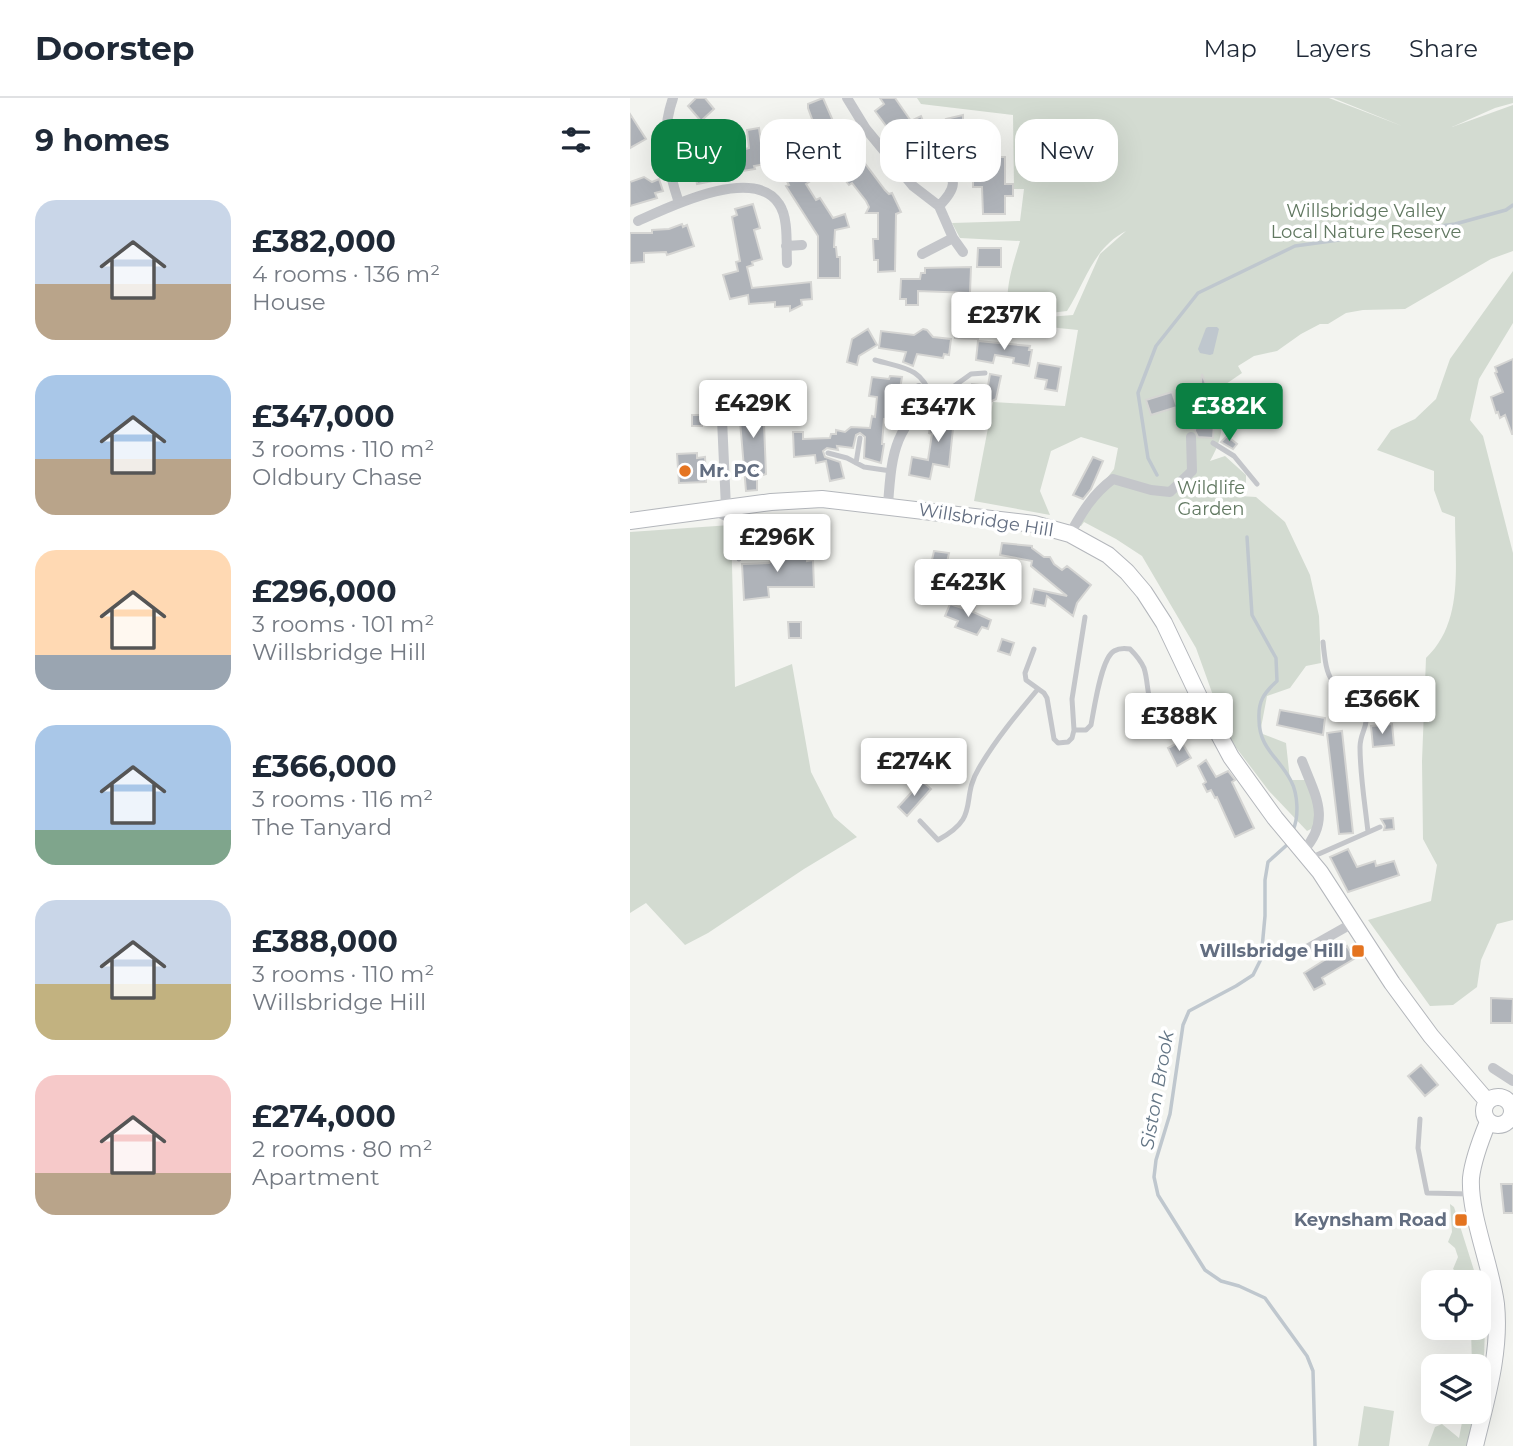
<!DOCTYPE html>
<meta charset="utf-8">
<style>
:root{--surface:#fff;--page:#f6f6f7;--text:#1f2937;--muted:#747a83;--line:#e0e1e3;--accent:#0b8043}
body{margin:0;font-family:Montserrat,sans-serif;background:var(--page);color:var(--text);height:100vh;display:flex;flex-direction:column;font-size:26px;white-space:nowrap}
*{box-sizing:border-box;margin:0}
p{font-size:23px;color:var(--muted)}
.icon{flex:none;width:38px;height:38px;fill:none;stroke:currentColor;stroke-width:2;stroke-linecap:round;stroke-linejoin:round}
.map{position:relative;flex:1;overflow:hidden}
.drawer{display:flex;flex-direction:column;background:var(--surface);width:630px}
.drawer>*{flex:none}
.top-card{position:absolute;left:21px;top:21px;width:665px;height:63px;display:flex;gap:14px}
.buttons{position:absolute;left:791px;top:1172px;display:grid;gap:14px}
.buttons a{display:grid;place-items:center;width:70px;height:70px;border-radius:14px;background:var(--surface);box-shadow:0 7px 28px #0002;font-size:35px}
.price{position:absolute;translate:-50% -60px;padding:0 16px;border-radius:7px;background:#fff;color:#222;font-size:23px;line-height:46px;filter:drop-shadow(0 2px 4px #0008)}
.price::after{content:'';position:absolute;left:50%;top:42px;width:21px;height:16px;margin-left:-10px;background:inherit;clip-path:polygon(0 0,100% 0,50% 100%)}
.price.active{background:var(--accent);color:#fff}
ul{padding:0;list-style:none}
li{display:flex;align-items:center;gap:21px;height:175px;padding:0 35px}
li span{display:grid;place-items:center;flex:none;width:196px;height:140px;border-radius:21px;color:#555}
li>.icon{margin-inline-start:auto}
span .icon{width:84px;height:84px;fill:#fffc;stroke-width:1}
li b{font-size:30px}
h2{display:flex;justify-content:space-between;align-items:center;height:84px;padding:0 35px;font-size:30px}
.tag{padding:0 24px;border-radius:21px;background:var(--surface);box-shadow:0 7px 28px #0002;font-size:24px;line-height:63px}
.tag.active{background:var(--accent);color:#fff}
header{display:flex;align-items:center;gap:42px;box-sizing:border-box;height:98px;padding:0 35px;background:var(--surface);border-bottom:2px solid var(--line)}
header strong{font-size:33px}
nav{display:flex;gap:38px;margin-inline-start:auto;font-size:24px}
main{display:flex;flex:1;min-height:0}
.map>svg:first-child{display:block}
.green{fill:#d3dbd1}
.water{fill:#bfc7ce}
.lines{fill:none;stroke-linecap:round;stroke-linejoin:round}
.stream{stroke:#bfc7ce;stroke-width:3.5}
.building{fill:#afb3b9;stroke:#d5d5d3;stroke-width:2}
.primary-casing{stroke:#b4b7bc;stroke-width:18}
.service{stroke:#c4c6ca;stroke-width:5}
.minor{stroke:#c4c6ca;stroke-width:10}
.primary{stroke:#fff;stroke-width:16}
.poi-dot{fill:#e47420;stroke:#fff;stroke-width:2.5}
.labels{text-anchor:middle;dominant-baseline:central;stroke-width:7;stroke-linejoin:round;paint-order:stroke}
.park-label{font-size:18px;fill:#617861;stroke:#fff}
.poi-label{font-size:18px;font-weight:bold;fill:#636e81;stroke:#fff;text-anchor:end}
.street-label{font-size:18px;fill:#636e81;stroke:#fff}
.water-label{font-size:19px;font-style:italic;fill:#637585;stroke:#fff}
</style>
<header>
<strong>Doorstep</strong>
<nav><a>Map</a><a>Layers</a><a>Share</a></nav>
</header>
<main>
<section class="drawer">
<h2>9 homes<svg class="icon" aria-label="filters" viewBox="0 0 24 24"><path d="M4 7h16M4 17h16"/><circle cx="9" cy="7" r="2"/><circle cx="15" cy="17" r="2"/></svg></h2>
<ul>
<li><span style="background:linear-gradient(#c9d6e8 60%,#b9a48a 0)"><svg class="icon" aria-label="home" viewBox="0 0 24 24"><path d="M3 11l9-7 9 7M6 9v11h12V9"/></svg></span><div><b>£382,000</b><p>4 rooms · 136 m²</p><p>House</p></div></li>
<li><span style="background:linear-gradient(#a9c7e8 60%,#b9a48a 0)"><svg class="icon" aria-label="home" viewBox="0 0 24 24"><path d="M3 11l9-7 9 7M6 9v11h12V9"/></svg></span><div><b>£347,000</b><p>3 rooms · 110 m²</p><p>Oldbury Chase</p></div></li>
<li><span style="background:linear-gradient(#ffd9b3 75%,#9aa5b1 0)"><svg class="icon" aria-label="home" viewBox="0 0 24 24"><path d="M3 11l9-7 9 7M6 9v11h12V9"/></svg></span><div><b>£296,000</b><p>3 rooms · 101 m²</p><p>Willsbridge Hill</p></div></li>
<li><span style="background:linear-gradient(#a9c7e8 75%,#7fa58c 0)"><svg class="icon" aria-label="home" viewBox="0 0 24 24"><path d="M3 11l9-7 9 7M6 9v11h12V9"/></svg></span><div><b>£366,000</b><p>3 rooms · 116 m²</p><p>The Tanyard</p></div></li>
<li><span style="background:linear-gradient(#c9d6e8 60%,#c2b280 0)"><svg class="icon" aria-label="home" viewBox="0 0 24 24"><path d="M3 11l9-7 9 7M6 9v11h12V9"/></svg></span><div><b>£388,000</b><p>3 rooms · 110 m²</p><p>Willsbridge Hill</p></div></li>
<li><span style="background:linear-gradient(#f6c9c9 70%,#b9a48a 0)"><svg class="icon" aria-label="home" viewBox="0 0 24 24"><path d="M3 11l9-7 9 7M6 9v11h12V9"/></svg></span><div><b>£274,000</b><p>2 rooms · 80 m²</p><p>Apartment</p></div></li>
</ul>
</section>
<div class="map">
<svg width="883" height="1348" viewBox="0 0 883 1348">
<rect width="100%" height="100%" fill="#f3f4f0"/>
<path class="green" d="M287,0h412l73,28 -69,-28h180v5l-18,5 -43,19 61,-22v146l-22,8 -86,50 -42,1 -17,3 -18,11h-8l-19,10 -24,17 -23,5 -16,10 4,7 -16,11 -7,8c4,29 6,43 -9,69l15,-5 21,19v12l-6,9 16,1 29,25 25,53 9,41 2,47 -15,3 -16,22 -23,8 -7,37 26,10 4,37h18l9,29v17l-10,5 -38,-40 -41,-54 -32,-89 -54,-92 -26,-17 -32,-17 -3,4 -9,-3 42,-54 4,-21 -37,-11 -30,14 -11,40 10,24 -76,-14 19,-99 72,4 13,-76 -49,-5 6,-7 38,-3 27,-61 26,-23c-33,17 -40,50 -59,80l-34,4 -22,8c-9,-28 1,-55 9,-82l-60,-3 -8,-15 68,-2 4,-32h-10l-1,-74 -92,-11z
M883,173v52l-34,56 -9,41 13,16 30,117v367l-16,4 -16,36 -4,27 -24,18 -23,1 -62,-86 63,-19 6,-36 -14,-26 -1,-78 4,-103c38,-36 29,-92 29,-141l-13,-5 -8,-22v-19l-57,-21 14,-20 24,-11 21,-20 14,-40z
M101,427l4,162 57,-23 19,108 23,45 23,20 -53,32 -96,64 -23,12 -39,-42 -16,10v-381z
M820,1106l4,3 24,76h-16l-3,-9 -6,-5 5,-12 -3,-9 -7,-6 4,-10z
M849,1188c8,35 7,71 0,106v-25h-7l-1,-39h8z
M734,1308l30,5 -5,35h-31z
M834,1314h11l-8,34h-39l7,-19 7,-3 17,14z"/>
<path class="water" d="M578,229h9l2,2 -6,25 -3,1 -10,-2 -2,-4 8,-21z"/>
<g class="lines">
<path class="stream" d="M527,377l-9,-17 -10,-65 18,-47 42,-53 97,-47 160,-22 51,-14 7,-5
M617,439l5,78 24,43 1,23c-13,12 -19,20 -18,38 0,30 20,38 32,62 7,13 8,36 2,49
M658,746l-20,18 -3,18v36l-4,43 -8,16 -17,11 -47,25 -6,14 -13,89 -14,46 -2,17 4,18 47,75 16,11 18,5 26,12 42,58 6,15 2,75"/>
</g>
<path class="building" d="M66,0h9l9,11 -13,12 -13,-15z
M193,0l10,23 52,69 4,4 3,-1 9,19 -5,2 -1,57 -17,1v-12h-4l-1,-21h5v-26h-12l3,-6 -3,-6 -14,-18 -3,2 -18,-23 -11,6 -12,-15 18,-10 -10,-13 -8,-22v-4z
M250,0h15l16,23 10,-5 5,12 21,-6 -1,-3 17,-4v6h9v5h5v21l-18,1v-6l-34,9 2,4 -17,9 -15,-26 -20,-27 9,-7z
M0,16l16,25 -16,9z
M129,30l2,15 17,-2 2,17 9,-6 20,30 -3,2 10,16 4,-2 13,20 12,-4 4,13 -14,3 -1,17h2l1,10h3v21h-22v-42l-32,-50 3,-1 -13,-23 -22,4 1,3 -43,7 1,5 -16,3 -1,-6 -6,1 -3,-19 32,-6 1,5 23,-5 -1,-4 7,-2 -2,-18z
M347,47h21v12h7v27h8v12h-8v18h-22l-1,-27h-9v-19h4z
M14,79l8,5 7,-3 4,12 -8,2 2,5 -27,8v-24z
M123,106l7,24 -6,2 8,29 -10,3 1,3 -6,2 5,21 59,-6 1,17 -11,1 1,5 -12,6v-5l-15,1v-5l-26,2 -1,-9 -18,4 -7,-24 15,-4 -2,-9 4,-1 -8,-44 5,-2 -2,-6z
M52,126l1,3 4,-2 7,21 -27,9 -1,-3 -22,1v9l-14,1v-30h22v-3l17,-1z
M348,150h23v19h-24z
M341,169l-1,26 -52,-2v14h-12v-6h-6l1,-20h19l1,-6h4v-5z
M325,230l25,2 -2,9 -23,-1z
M238,231l9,16 -18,11 -2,9 -10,-3 5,-23z
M293,231l4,1 6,7 18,2 -2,16 -5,-1 -1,4 -26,-4 -4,12 -10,-4 3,-10 -27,-4 2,-17 33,4z
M348,243l52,5 -1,4h3l-3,16 -16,-3 1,-5 -19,-3 -2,8 -17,-3z
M883,261v75h-1l-7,-19 -5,3 -2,-6 -2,1 -5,-16 12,-5 -8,-19 2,-1 -2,-5z
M408,265l23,4 -4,24 -12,-2 2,-9 -12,-2z
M360,276l11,2 -5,23 -8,4 -1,8 -18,-3 3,-24 16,2z
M572,276l7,18 28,-1 1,14h-7v9l-24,2 7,7 -1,15 -15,-1 -3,-6z
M260,278l12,1 -2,12h-3l-3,29 -10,1 -2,25h2l-3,19 -17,-5 1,-21 -5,-4 -4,2 -3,13 -16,-2 1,4 -11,-2 -4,3 2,6 15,5 4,16 -14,3 -4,-20 -10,2 -1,-8 -21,2 -1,-25h10v7l27,-1 1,-4h5v-4l9,2 6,-5 19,1 2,-12 3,1 2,-20 -8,-1 3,-19 17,2z
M542,294l5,15 -26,8 -5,-15z
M128,299l2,16 11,-1 1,12h-8l2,50 -9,3v13l-11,1 -8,-93z
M315,307l17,3 -1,12 -7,-1 -5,48 -16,-3 -3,15 -21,-4 3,-18 16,3 4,-26 -3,-1 2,-13 12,1z
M62,317h10v11h-10z
M597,338l10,8 -4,5 -12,-7z
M67,355v5l8,-1 1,25 -27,1 -2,-29z
M463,359l10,4 -12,28 -8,10 -10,-4z
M152,440l7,20 18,-1v4l6,-1 1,27h-46l1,10 -25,3 -2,-36 27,-1 8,-8 -4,-14z
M372,445l30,3v2l12,9h6l4,7 8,6 5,-4 24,19 -14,18 -4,13 -26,-20 -2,10 -14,-3 3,-14 33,7 -36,-30 1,-5 -32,-6z
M304,453l15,2 -3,14 -15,-3z
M334,505l11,4 -2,5 18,8 -3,9 -6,-2 -5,8 -22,-8 3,-6 -13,-5 5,-12 12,4z
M158,524h13v16h-12z
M372,541l12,4 -4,12 -12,-4z
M650,612l45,8 -2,17 -46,-10z
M762,626l2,21 -21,2 -2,-21z
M712,633l11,102 -14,1 -12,-101z
M551,643l10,17 -14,8 -9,-18z
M576,662l10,17 12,-6 7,9 -3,2 22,46 -19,9 -18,-40 -2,1 -4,-8 -4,2 -4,-8 3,-2 -8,-16z
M292,683l9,8 -24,27 -9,-9z
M763,720l1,11 -10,1 1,-4 -4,-7z
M718,751l9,18 18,-6 1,5 18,-5 5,14 -51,17 -18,-35z
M717,848l7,13 -32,19 3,6 -11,6 -10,-17z
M861,900l22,1 -1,24h-21z
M791,967l17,20 -13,11 -17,-20z
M871,1086h12v29h-9z"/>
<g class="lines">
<g class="primary-casing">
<path id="primary" d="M0,423l141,-19 51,-3 212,25 36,10 38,21 19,17 17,20 20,31 37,78 30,56 44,61 45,54 72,111 39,53 56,65
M854 1013a14 14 0 1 1 28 0a14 14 0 1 1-28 0Z
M845,1348c11,-46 26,-94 21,-142 -5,-39 -27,-90 -25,-126 2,-19 10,-39 17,-56"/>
</g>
<path class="service" d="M245,262c27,8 47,7 56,37
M311,291h9l21,-15 14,-1
M583,345l21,13 23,28
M198,355l19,5 17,9 27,4
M226,365l4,-25
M86,416l21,10 2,35
M107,426l28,7 2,5 1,20
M455,519l-13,82 2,31h12l5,-5c3,-15 10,-67 23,-74 5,-3 11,-3 16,-2 6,6 11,12 14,19 7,22 -2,40 27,46l27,-12
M693,544c4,40 6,41 41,62 7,23 -4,26 -4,43 0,28 5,57 8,85
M404,551l-9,24 1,7 18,13 3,5 7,41 4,4 10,-1 4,-4 2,-8
M290,723l18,19c44,-24 21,-39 41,-72 17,-29 38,-54 59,-79
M682,759l68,-30
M790,1021l-2,29 9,45 42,1"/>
<path class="minor" d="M43,0c-13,37 -6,69 6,105
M217,0l19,31 47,57 26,20 14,32 10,14
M319,71l12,-8
M309,108c18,-18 18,-26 3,-46
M8,123c31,-14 116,-56 141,-17 10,14 7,42 8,59
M156,148l16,-1
M292,156l31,-16
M289,290l9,12
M92,321l4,89
M258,407c4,-58 7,-77 53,-116
M440,436c12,-22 23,-40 43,-55l38,11 19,2 22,-21 -1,-34
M672,663c13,34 30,59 1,90
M668,856l55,-31
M863,970l20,13"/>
<use href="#primary" class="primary"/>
</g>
<g class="poi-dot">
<circle cx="55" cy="373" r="7"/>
<rect x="721" y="846" width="14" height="14" rx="3.5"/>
<rect x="824" y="1115" width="14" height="14" rx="3.5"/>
</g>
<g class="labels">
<g class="park-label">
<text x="736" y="113">Willsbridge Valley<tspan x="736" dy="21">Local Nature Reserve</tspan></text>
<text x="581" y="390">Wildlife<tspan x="581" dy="21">Garden</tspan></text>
</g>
<g class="poi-label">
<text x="69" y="373" text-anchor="start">Mr. PC</text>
<text x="714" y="853">Willsbridge Hill</text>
<text x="817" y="1122">Keynsham Road</text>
</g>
<g class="street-label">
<text transform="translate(356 422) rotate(9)">Willsbridge Hill</text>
</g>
<g class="water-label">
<text transform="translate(527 992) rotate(-80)">Siston Brook</text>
</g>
</g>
</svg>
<div class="buttons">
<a><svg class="icon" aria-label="locate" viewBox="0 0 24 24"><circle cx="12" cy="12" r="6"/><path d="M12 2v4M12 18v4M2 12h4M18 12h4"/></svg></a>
<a><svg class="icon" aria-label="layers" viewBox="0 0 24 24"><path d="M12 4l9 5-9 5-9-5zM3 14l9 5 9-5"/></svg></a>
</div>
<b class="price" style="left:374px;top:254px">£237K</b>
<b class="price" style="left:123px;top:342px">£429K</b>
<b class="price active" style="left:599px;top:345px">£382K</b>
<b class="price" style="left:308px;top:346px">£347K</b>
<b class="price" style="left:147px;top:476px">£296K</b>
<b class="price" style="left:338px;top:521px">£423K</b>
<b class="price" style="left:752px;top:638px">£366K</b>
<b class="price" style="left:549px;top:655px">£388K</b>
<b class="price" style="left:284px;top:700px">£274K</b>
<div class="top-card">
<a class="tag active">Buy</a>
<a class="tag">Rent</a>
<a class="tag">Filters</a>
<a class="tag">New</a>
</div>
</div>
</main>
